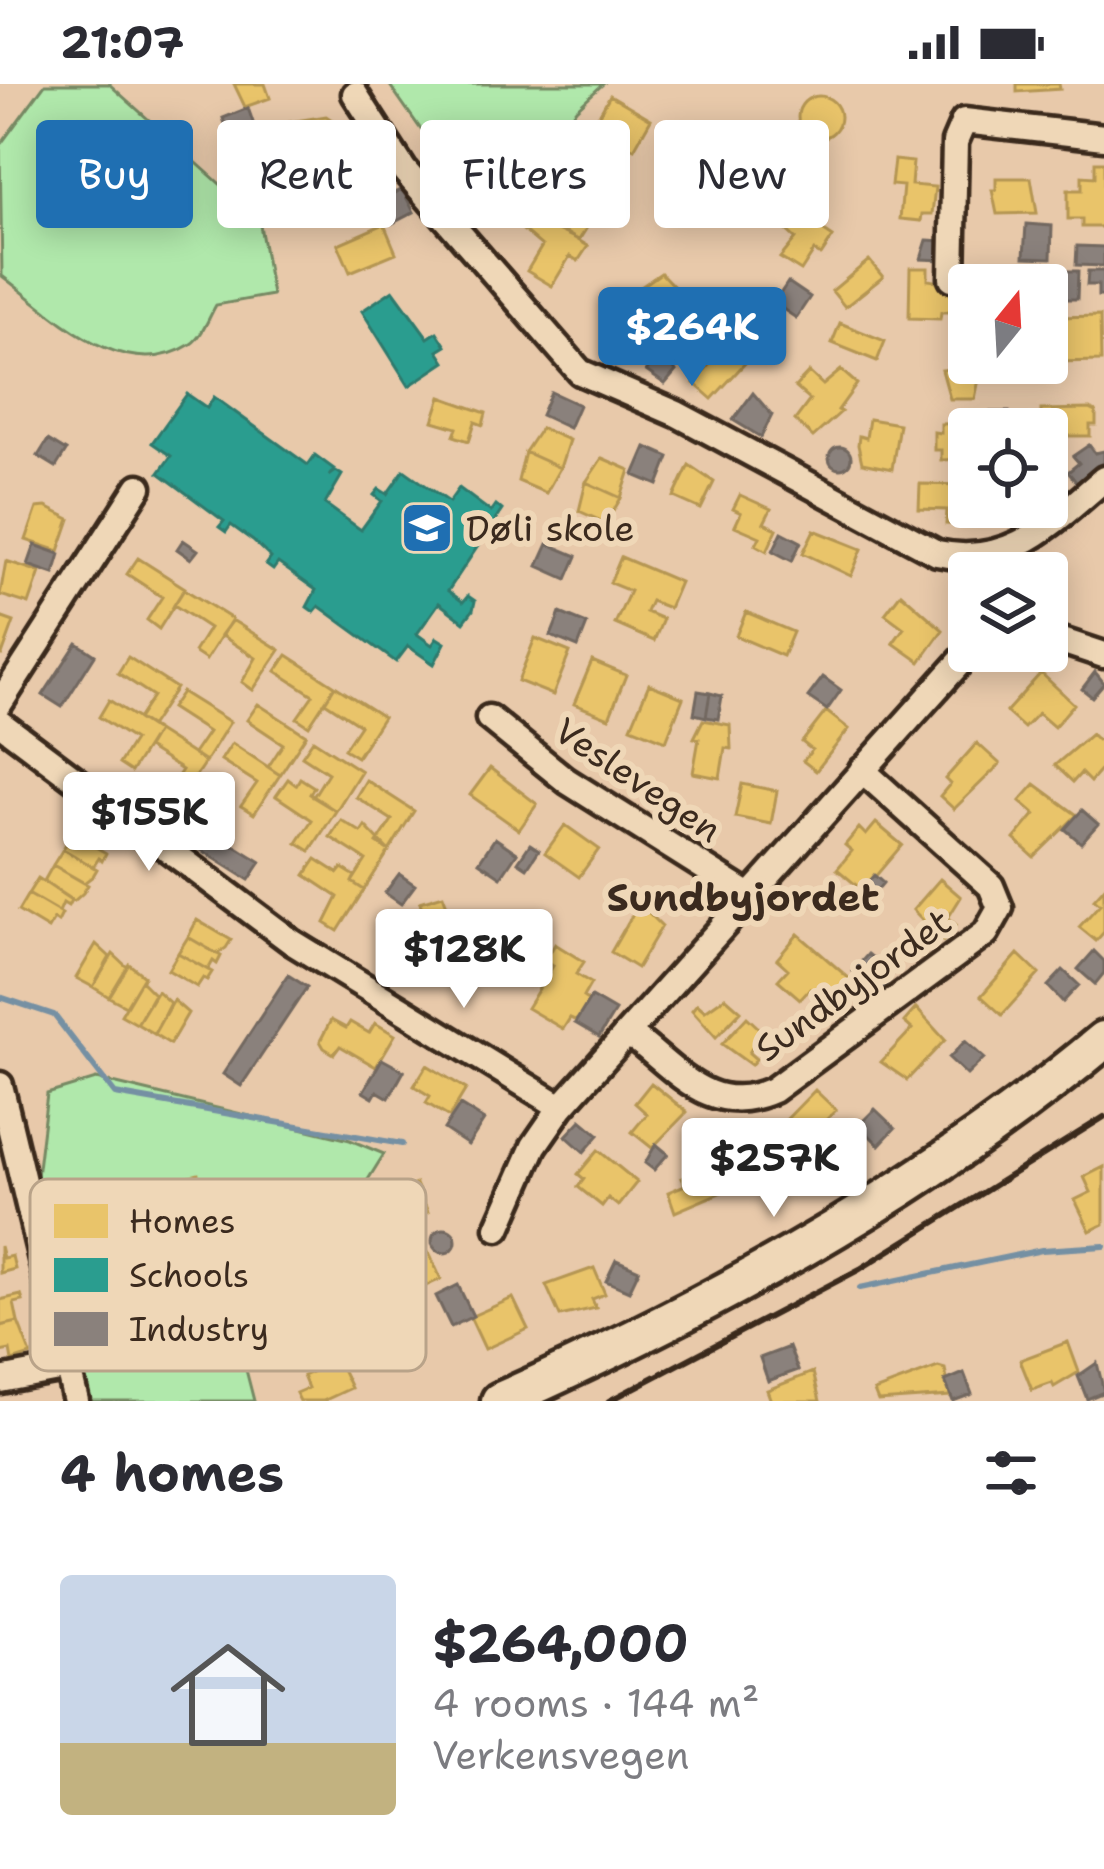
<!DOCTYPE html>
<meta charset="utf-8">
<style>
:root{--surface:#fff;--page:#f2f2f3;--text:#2b2b33;--muted:#7c7c81;--line:#e1e1e2;--accent:#1f6fb2}
body{margin:0;font-family:"Shantell Sans",sans-serif;background:var(--page);color:var(--text);height:100vh;display:flex;flex-direction:column;font-size:45px;white-space:nowrap}
*{box-sizing:border-box;margin:0}
p{font-size:39px;color:var(--muted)}
.icon{flex:none;width:66px;height:66px;fill:none;stroke:currentColor;stroke-width:2;stroke-linecap:round;stroke-linejoin:round}
.map{position:relative;height:1317px;overflow:hidden}
.side{display:flex;flex-direction:column;background:var(--surface);flex:1}
.side>*{flex:none}
.top-card{position:absolute;left:36px;top:36px;width:1032px;height:108px;display:flex;gap:24px}
.needle{width:78px;rotate:18deg}
.fabs{position:absolute;left:948px;top:180px;display:grid;gap:24px}
.fabs a{display:grid;place-items:center;width:120px;height:120px;border-radius:12px;background:var(--surface);box-shadow:0 6px 30px #0003;font-size:60px}
.price{position:absolute;translate:-50% -102px;padding:0 27px;border-radius:12px;background:#fff;color:#222;font-size:39px;line-height:78px;filter:drop-shadow(0 3px 6px #0008)}
.price::after{content:'';position:absolute;left:50%;top:72px;width:36px;height:27px;margin-left:-18px;background:inherit;clip-path:polygon(0 0,100% 0,50% 100%)}
.price.active{background:var(--accent);color:#fff}
ul{padding:0;list-style:none}
li{display:flex;align-items:center;gap:36px;height:300px;padding:0 60px}
li+li{border-top:3px solid var(--line)}
li span{display:grid;place-items:center;flex:none;width:336px;height:240px;border-radius:12px;color:#555}
li>.icon{margin-inline-start:auto}
span .icon{width:144px;height:144px;fill:#fffc;stroke-width:1}
li b{font-size:51px}
h2{display:flex;justify-content:space-between;align-items:center;height:144px;padding:0 60px;font-size:51px}
.pill{padding:0 42px;border-radius:12px;background:var(--surface);box-shadow:0 6px 30px #0003;font-size:42px;line-height:108px}
.pill.active{background:var(--accent);color:#fff}
.status{display:flex;justify-content:space-between;align-items:center;height:84px;padding:0 60px;background:var(--surface);direction:ltr}
.status svg{height:33px;fill:currentColor}
.map>svg:first-child{display:block}
.green{fill:#b0e8ab;stroke:#768964;stroke-width:3}
.homes{fill:#e9c46a;stroke:#b59653;stroke-width:3}
.schools{fill:#2a9d8f;stroke:#2f7a6d;stroke-width:3}
.industry{fill:#8a817c;stroke:#726760;stroke-width:3}
.lines{fill:none;stroke-linecap:round;stroke-linejoin:round}
.stream{stroke:#7590a3;stroke-width:6}
.street-casing{stroke:#3b2a1e;stroke-width:33}
.secondary-casing{stroke:#3b2a1e;stroke-width:45}
.street{stroke:#efd7b7;stroke-width:24}
.secondary{stroke:#efd7b7;stroke-width:36}
.rail{stroke:#3b2a1e;stroke-width:6}
.labels{text-anchor:middle;dominant-baseline:central;stroke-width:12;stroke-linejoin:round;paint-order:stroke}
.poi-label{font-size:36px;fill:#3b2a1e;stroke:#efd7b7;text-anchor:start}
.street-label{font-size:36px;fill:#3b2a1e;stroke:#efd7b7}
.neighbourhood-label{font-size:39px;font-weight:bold;fill:#3b2a1e;stroke:#efd7b7}
.key{fill:#efd7b7;stroke:#b9a389;stroke-width:3}
.key-label{font-size:33px;fill:#3b2a1e}
</style>
<div class="status"><b>21:07</b><svg viewBox="0 0 49 12"><path d="M0 12V9h3v3zM5 12V6h3v6zM10 12V3h3v9zM15 12V0h3v12zM26 1h20v11H26zM47 4h2v5h-2z"/></svg></div>
<div class="map">
<svg width="1104" height="1317" viewBox="0 0 1104 1317">
<rect width="100%" height="100%" fill="#e8c9aa"/>
<filter id="ink" filterUnits="userSpaceOnUse"><feTurbulence type="fractalNoise" baseFrequency=".00833" numOctaves="2"/><feDisplacementMap in="SourceGraphic" scale="24" xChannelSelector="R" yChannelSelector="G"/><feConvolveMatrix kernelMatrix="1 2 1 2 8 2 1 2 1" color-interpolation-filters="sRGB"/></filter>
<g filter="url(#ink)">
<path class="green" d="M45,0h64l150,135 13,76 -56,10c-7,12 -14,32 -25,39 -68,43 -138,-30 -189,-68l-2,-131z
M389,0h214l-27,25 -81,103 -12,6z
M96,995l254,61 34,14 -48,77 -102,92 20,78h-191l-29,-200 13,-107z"/>
<path class="homes" d="M234,0h31l5,14 -25,9z
M1017,0h42l1,5 -43,3z
M610,11l41,24 -17,30 -41,-24z
M798 33a21 21 0 1 1 42 0a21 21 0 1 1-42 0Z
M326,32l6,4 -1,26 -12,7 -35,1 -6,-30z
M704,72l46,28 -10,16 -18,-8 -3,4 -26,-23z
M894,76l19,2 -2,23 24,2 -3,27h-10l-1,7 -21,-2 3,-33 -12,-1z
M1095,78h9v65h-22v-8h-14v-29h14v-14l13,1z
M560,90l16,14 13,-2 23,14 -10,16 -6,-3 -17,27 -26,-12 13,-22 -19,-16z
M996,94h35l6,35 -40,1 -5,-24h4z
M793,126l40,27 -12,18 -7,-4 -13,20 -21,-13 16,-19 -13,-12z
M536,131l52,31 -10,15 -8,-5 -18,30 -25,-15 15,-25 -19,-16z
M384,140l12,29 -46,19 -12,-28z
M869,176l14,17 -38,30 -13,-16z
M910,184h18v12l29,4 -1,28h-15l-1,7 -31,-1z
M661,189l19,20 -55,47 -23,-26z
M1100,232l1,45 -46,1 -1,-45z
M840,239l45,18 -8,20 -45,-18z
M709,247l17,15 14,-13 18,16 -46,50 -18,-16 16,-19 -17,-15z
M950,285h25l5,5 -5,25h-25l-8,-29z
M841,286l16,14 -19,26 3,2 -28,25 -18,-17 15,-20 -15,-13 14,-15 14,13z
M441,313l45,16 -3,12 -8,-3 -6,19 -15,-5 3,-8 -24,-7z
M1090,325l6,3v13h-6v11h-43v-7h-6v-19z
M869,335l30,5 -7,45 -30,-6 -4,-18 1,-9 7,2z
M977,339v6h-8v30l-28,1v-10h-7v-18l7,1v-9z
M541,344l28,12 -9,28 -35,-16z
M525,368l35,16 -14,25 -28,-12z
M602,374l28,12 -9,28 -35,-16z
M689,381l25,17 -13,27 -27,-12z
M586,398l35,16 -15,25 -27,-12z
M920,400l49,1v22h11l-4,18 -30,-1 1,-14 -28,-1z
M740,411l31,14 -7,14 13,6 -10,22 -11,-6 4,-8 -25,-11 6,-13 -8,-4z
M46,423l24,12 -11,32 -33,-11 11,-32z
M814,446l48,19 -11,27 -48,-23z
M621,473l59,25 -11,26 -18,-7 -5,11 17,7 -9,22 -39,-17 15,-33 -20,-8z
M138,474l47,30 -26,41 -12,-9 15,-23 -35,-23z
M6,477l34,11 -11,32 -29,-9z
M184,505l48,30 -26,41 -12,-8 15,-24 -35,-23z
M901,509l42,37 -23,32 -27,-19 11,-15 -19,-14z
M746,528l47,20 -10,24 -47,-20z
M0,533l14,5 -12,33h-2z
M232,536l48,30 -27,40 -11,-8 14,-24 -35,-23z
M535,554l35,14 -17,43 -35,-14z
M287,571l48,31 -26,40 -12,-8 16,-23 -37,-24z
M128,573l48,31 -26,39 -12,-8 15,-23 -35,-23z
M592,577l34,14 -17,43 -35,-14z
M1041,589l33,31 -20,23 -16,-14 -14,15 -18,-16z
M649,600l34,14 -17,43 -35,-14z
M335,602l48,31 -26,40 -13,-8 16,-24 -35,-23z
M182,608l48,30 -25,40 -12,-8 15,-22 -37,-24z
M109,616l48,31 -26,41 -12,-8 15,-24 -35,-23z
M258,620l48,31 -26,40 -12,-8 15,-23 -36,-24z
M826,627l23,18 -33,42 -13,-10 9,-11 -10,-8z
M703,636l27,5 1,24 -6,-1 -5,30 -27,-5 6,-34 -5,-1z
M157,647l48,31 -27,40 -12,-8 16,-24 -35,-22z
M1091,650l6,6 7,-4v30l-14,16 -9,-9 -8,9 -18,-17z
M313,656l48,31 -25,40 -23,-14 15,-24 -26,-17z
M232,659l48,32 -26,39 -13,-8 16,-23 -36,-23z
M977,659l23,21 -46,45 -14,-13 10,-12 -5,-5z
M490,684l47,36 -18,26 -49,-35z
M300,694l14,9 -4,7 26,17 -26,40 -13,-8 15,-23 -36,-24 12,-17 8,6z
M366,696l48,31 -25,40 -12,-8 15,-23 -36,-23z
M742,700l35,7 -6,33 -36,-7z
M1035,700l42,31 -43,42 -20,-18 21,-25 -15,-13z
M341,736l20,12 4,-6 24,25 -25,39 -12,-8 14,-22 -36,-23z
M876,739l26,22 -39,46 -26,-22 15,-18 -7,-6 14,-17 7,7z
M565,741l34,24 -20,28 -34,-24z
M72,749l34,20 -4,8 -3,-3 -6,9 -30,-18z
M63,765l34,20 -4,7 -9,7 -31,-18z
M316,775l22,14 4,-5 13,8 -3,6 12,8 -26,41 -13,-8 13,-26 -33,-22z
M53,781l35,20 -5,8 -9,8 -30,-20z
M38,794l33,22 -3,6 -5,-3 -4,9 -31,-18z
M940,795l21,18 -13,21 8,7 -13,16 -30,-31z
M1104,804v44l-8,9 -17,-14 21,-23 -6,-5z
M28,810l34,20 -4,8 -4,-3 -6,10 -30,-18z
M443,811l22,58 -38,12 -5,-16 11,-4 -13,-43z
M635,826l8,4 3,-4 16,16 -25,42 -26,-16z
M197,836l34,20 -5,8 -9,6 -29,-17z
M798,850l53,46 -21,25 -20,-17 -10,11 -22,-19 10,-11 -11,-10z
M188,853l33,19 -4,8 -4,-3 -5,9 -30,-17z
M96,860l14,13 -17,30 -17,-9z
M555,860l29,18 -8,12 15,9 -8,14 6,4 -12,20 -7,-3 -7,11 -36,-21 26,-42 -8,-5z
M178,869l34,19 -5,8 -4,-2 -6,9 -29,-17z
M113,870l14,13 -18,30 -16,-10z
M1018,870l21,20 -37,41 -21,-19z
M129,880l15,12 -18,30 -17,-9z
M141,897l13,13 -17,30 -16,-9z
M157,907l13,12 -16,31 -17,-10z
M725,913l16,14 -25,26 -24,-27 5,-6 8,7z
M173,916l15,13 -18,31 -16,-10z
M916,924l29,32 -38,40 -26,-18 31,-33 -8,-7z
M747,933l15,14 -13,22 7,6 -5,6 -29,-21z
M331,936l15,8 4,-6 19,11 6,-10 20,12 -19,32 -36,-21 -6,8 -10,-6 -4,-7z
M427,981l39,24 -17,28 -23,-14 4,-7 -16,-10z
M651,999l36,29 -35,36 -20,-16 15,-18 -12,-11z
M815,1006l21,20 -35,35 -20,-20z
M598,1066l39,32 -19,24 -10,-8 -6,8 -24,-19 6,-8 -6,-5z
M726,1077l10,25 -61,26 -7,-20 17,-7 -3,-7z
M1104,1083v57l-14,7 -15,-31 16,-8 -7,-15z
M198,1090l12,46 -46,12 -2,-7 -23,6 31,119 -57,15 -43,-166 41,-11 2,8z
M416,1100l12,28 -43,19 -12,-28z
M0,1162l3,12 9,-2 3,13 -15,4z
M429,1169l12,26 -33,15 -12,-26z
M594,1184l11,26 -13,5 4,9 -36,8 -14,-31z
M21,1211l2,6 -9,2 4,19 -18,4v-26z
M513,1214l15,31 -43,20 -15,-32z
M18,1238l13,33 -19,6 -2,-11 -10,2v-26z
M1068,1258l11,30 -25,15 -2,-4 -20,7 -12,-30z
M338,1276l13,28 -28,13h-23l-4,-8 12,-5 -5,-12z
M938,1283l7,2 5,27 -72,5 -4,-10z
M813,1288l7,29h-49l-4,-11z"/>
<path class="schools" d="M393,206l35,48 9,-6 9,14 -8,5 7,11 -36,24 -47,-75z
M187,310l20,14 7,-11 94,68 7,-10 19,14 -5,7 7,-5 6,4 -17,29 36,26 21,-29 -8,-6 5,-6 8,5 17,-24 45,32 10,-14 32,24 5,-7 6,5 -54,81 15,11 5,-6 7,5 -2,9 -9,12 -25,-19 -22,31 15,11 5,-7 8,5 -11,21 -26,-18 -12,16 -77,-56 -5,6 -7,-5 9,-17 -38,-27 -5,7 -7,-5 5,-7 -18,-17 -22,-16 -5,7 -7,-5 5,-6 -65,-48 12,-17 -19,-13z"/>
<path class="industry" d="M248,24l8,23 -25,9 -8,-22z
M336,78h13v23h-19z
M402,105l12,23 -21,11 -12,-23z
M1026,140l26,2 -1,32 -27,-1z
M927,156l15,1v19l-21,-1z
M1077,162l27,1v19l-28,-1z
M1011,182v19h-30v-18z
M1053,187h25l-1,28h-25z
M1088,187h16v25h-6v-11h-11z
M788,198l22,15 -14,21 -22,-15z
M664,267l12,20 -11,13 -19,-13z
M551,308l28,13 -10,23 -28,-13z
M753,309l19,22 -11,22 -28,-17z
M986,328h23v17h-23z
M48,356l18,11 -10,16 -18,-11z
M1089,361l6,8 9,-2v14l-27,18 -9,-11 11,-9 -6,-7z
M646,363l23,10 -11,28 -24,-10z
M829 374a11 11 0 1 1 22 0a11 11 0 1 1-22 0Z
M782,448l19,10 -9,19 -19,-10z
M183,456l15,10 -7,9 -14,-10z
M548,460l29,12 -10,23 -29,-13z
M35,461l25,9 -6,20 -26,-9z
M560,529l27,11 -9,23 -27,-11z
M77,559l18,12 -33,52 -19,-12z
M1095,588l9,11 -12,14 -10,-8z
M823,593l18,13 -14,20 -19,-13z
M698,607l12,2 -4,24 -12,-3z
M710,609l12,3 -4,23 -12,-2z
M1082,726l16,14 -17,19 -16,-14z
M190,734l71,44 -12,18 -70,-44z
M495,754l22,15 -16,24 -22,-15z
M530,760l9,6 -12,18 -9,-6z
M399,790l16,11 -14,19 -16,-11z
M874,791l9,8 -14,17 -10,-8z
M1094,867l10,10v12l-9,11 -17,-15z
M868,870l24,20 -12,21 -27,-24z
M1063,886l16,15 -16,17 -15,-16z
M288,891l19,12 -66,99 -18,-12z
M591,913l24,14 -16,26 -24,-14z
M965,957l19,17 -17,17 -18,-17z
M382,975l22,12 -15,27 -12,-7 -4,7 -10,-6z
M460,1021l24,15 -16,25 -24,-16z
M875,1025l20,19 -16,17 -20,-20z
M581,1036l18,15 -15,17 -18,-16z
M739,1059l10,25 -12,5 -10,-25z
M656,1060l12,10 -14,16 -9,-7z
M432 1157a12 12 0 1 1 24 0a12 12 0 1 1-24 0Z
M616,1176l23,10 -10,21 -23,-10z
M458,1201l15,31 -22,11 -15,-31z
M789,1263l9,23 -30,11 -8,-23z
M1097,1279l7,29 -17,7 -9,-23z
M964,1289l8,21 -19,7 -8,-20z"/>
<g class="lines">
<path class="stream" d="M0,913l54,18 61,79 287,50
M860,1204l182,-38 62,-4"/>
<g class="street-casing">
<path id="street" d="M355,10l49,76 176,202 97,42 260,139c73,16 115,-30 167,-74
M952,194l3,-136 9,-21 140,16
M1047,552l57,19
M0,619l139,-216
M489,634l78,63 184,116
M0,639l292,219 269,165
M631,951c47,36 80,83 142,55l213,-157 14,-25 -9,-22 -129,-116
M0,1001l76,316
M498,1144l36,-82 27,-39 409,-456
M0,1296l69,-13"/>
</g>
<g class="secondary-casing">
<path id="secondary" d="M500,1317c212,-94 426,-212 604,-361"/>
</g>
<use href="#street" class="street"/>
<use href="#secondary" class="secondary"/>
<path class="rail" d="M609,1317l251,-132 244,-152"/>
</g>
</g>
<defs>
<g id="school-square" transform="scale(2.7)"><rect x="-9" y="-9" width="18" height="18" rx="4" fill="#1f6fb2" stroke="#efd7b7"/><path d="M0-5L7-2L0 1L-7-2ZM-4 1L0 2.5L4 1V4Q0 6-4 4Z" fill="#fff"/></g>
</defs>
<g fill-rule="evenodd">
<use href="#school-square" x="427" y="444"/>
</g>
<g class="labels">
<g class="poi-label">
<text x="466" y="444">Døli skole</text>
</g>
<g class="street-label">
<text transform="translate(638 696) rotate(34)">Veslevegen</text>
<text transform="translate(853 901) rotate(-36)">Sundbyjordet</text>
</g>
<g class="neighbourhood-label">
<text x="743" y="813">Sundbyjordet</text>
</g>
</g>
<rect x="30" y="1095" width="396" height="192" rx="18" class="key"/>
<rect x="54" y="1120" width="54" height="34" fill="#e9c46a"/>
<rect x="54" y="1174" width="54" height="34" fill="#2a9d8f"/>
<rect x="54" y="1228" width="54" height="34" fill="#8a817c"/>
<g class="key-label">
<text x="129" y="1149">Homes</text>
<text x="129" y="1203">Schools</text>
<text x="129" y="1257">Industry</text>
</g>
</svg>
<div class="fabs">
<a><svg class="needle" viewBox="-14 -14 28 28"><path d="M0-13l5 13h-10z" fill="#e53935"/><path d="M0 13l5-13h-10z" fill="#7c7c81"/></svg></a>
<a><svg class="icon" aria-label="locate" viewBox="0 0 24 24"><circle cx="12" cy="12" r="6"/><path d="M12 2v4M12 18v4M2 12h4M18 12h4"/></svg></a>
<a><svg class="icon" aria-label="layers" viewBox="0 0 24 24"><path d="M12 4l9 5-9 5-9-5zM3 14l9 5 9-5"/></svg></a>
</div>
<b class="price active" style="left:692px;top:305px">$264K</b>
<b class="price" style="left:149px;top:790px">$155K</b>
<b class="price" style="left:464px;top:927px">$128K</b>
<b class="price" style="left:774px;top:1136px">$257K</b>
<div class="top-card">
<a class="pill active">Buy</a>
<a class="pill">Rent</a>
<a class="pill">Filters</a>
<a class="pill">New</a>
</div>
</div>
<section class="side">
<h2>4 homes<svg class="icon" aria-label="filters" viewBox="0 0 24 24"><path d="M4 7h16M4 17h16"/><circle cx="9" cy="7" r="2"/><circle cx="15" cy="17" r="2"/></svg></h2>
<ul>
<li><span style="background:linear-gradient(#c9d6e8 70%,#c2b280 0)"><svg class="icon" aria-label="home" viewBox="0 0 24 24"><path d="M3 11l9-7 9 7M6 9v11h12V9"/></svg></span><div><b>$264,000</b><p>4 rooms · 144 m²</p><p>Verkensvegen</p></div></li>
</ul>
</section>
